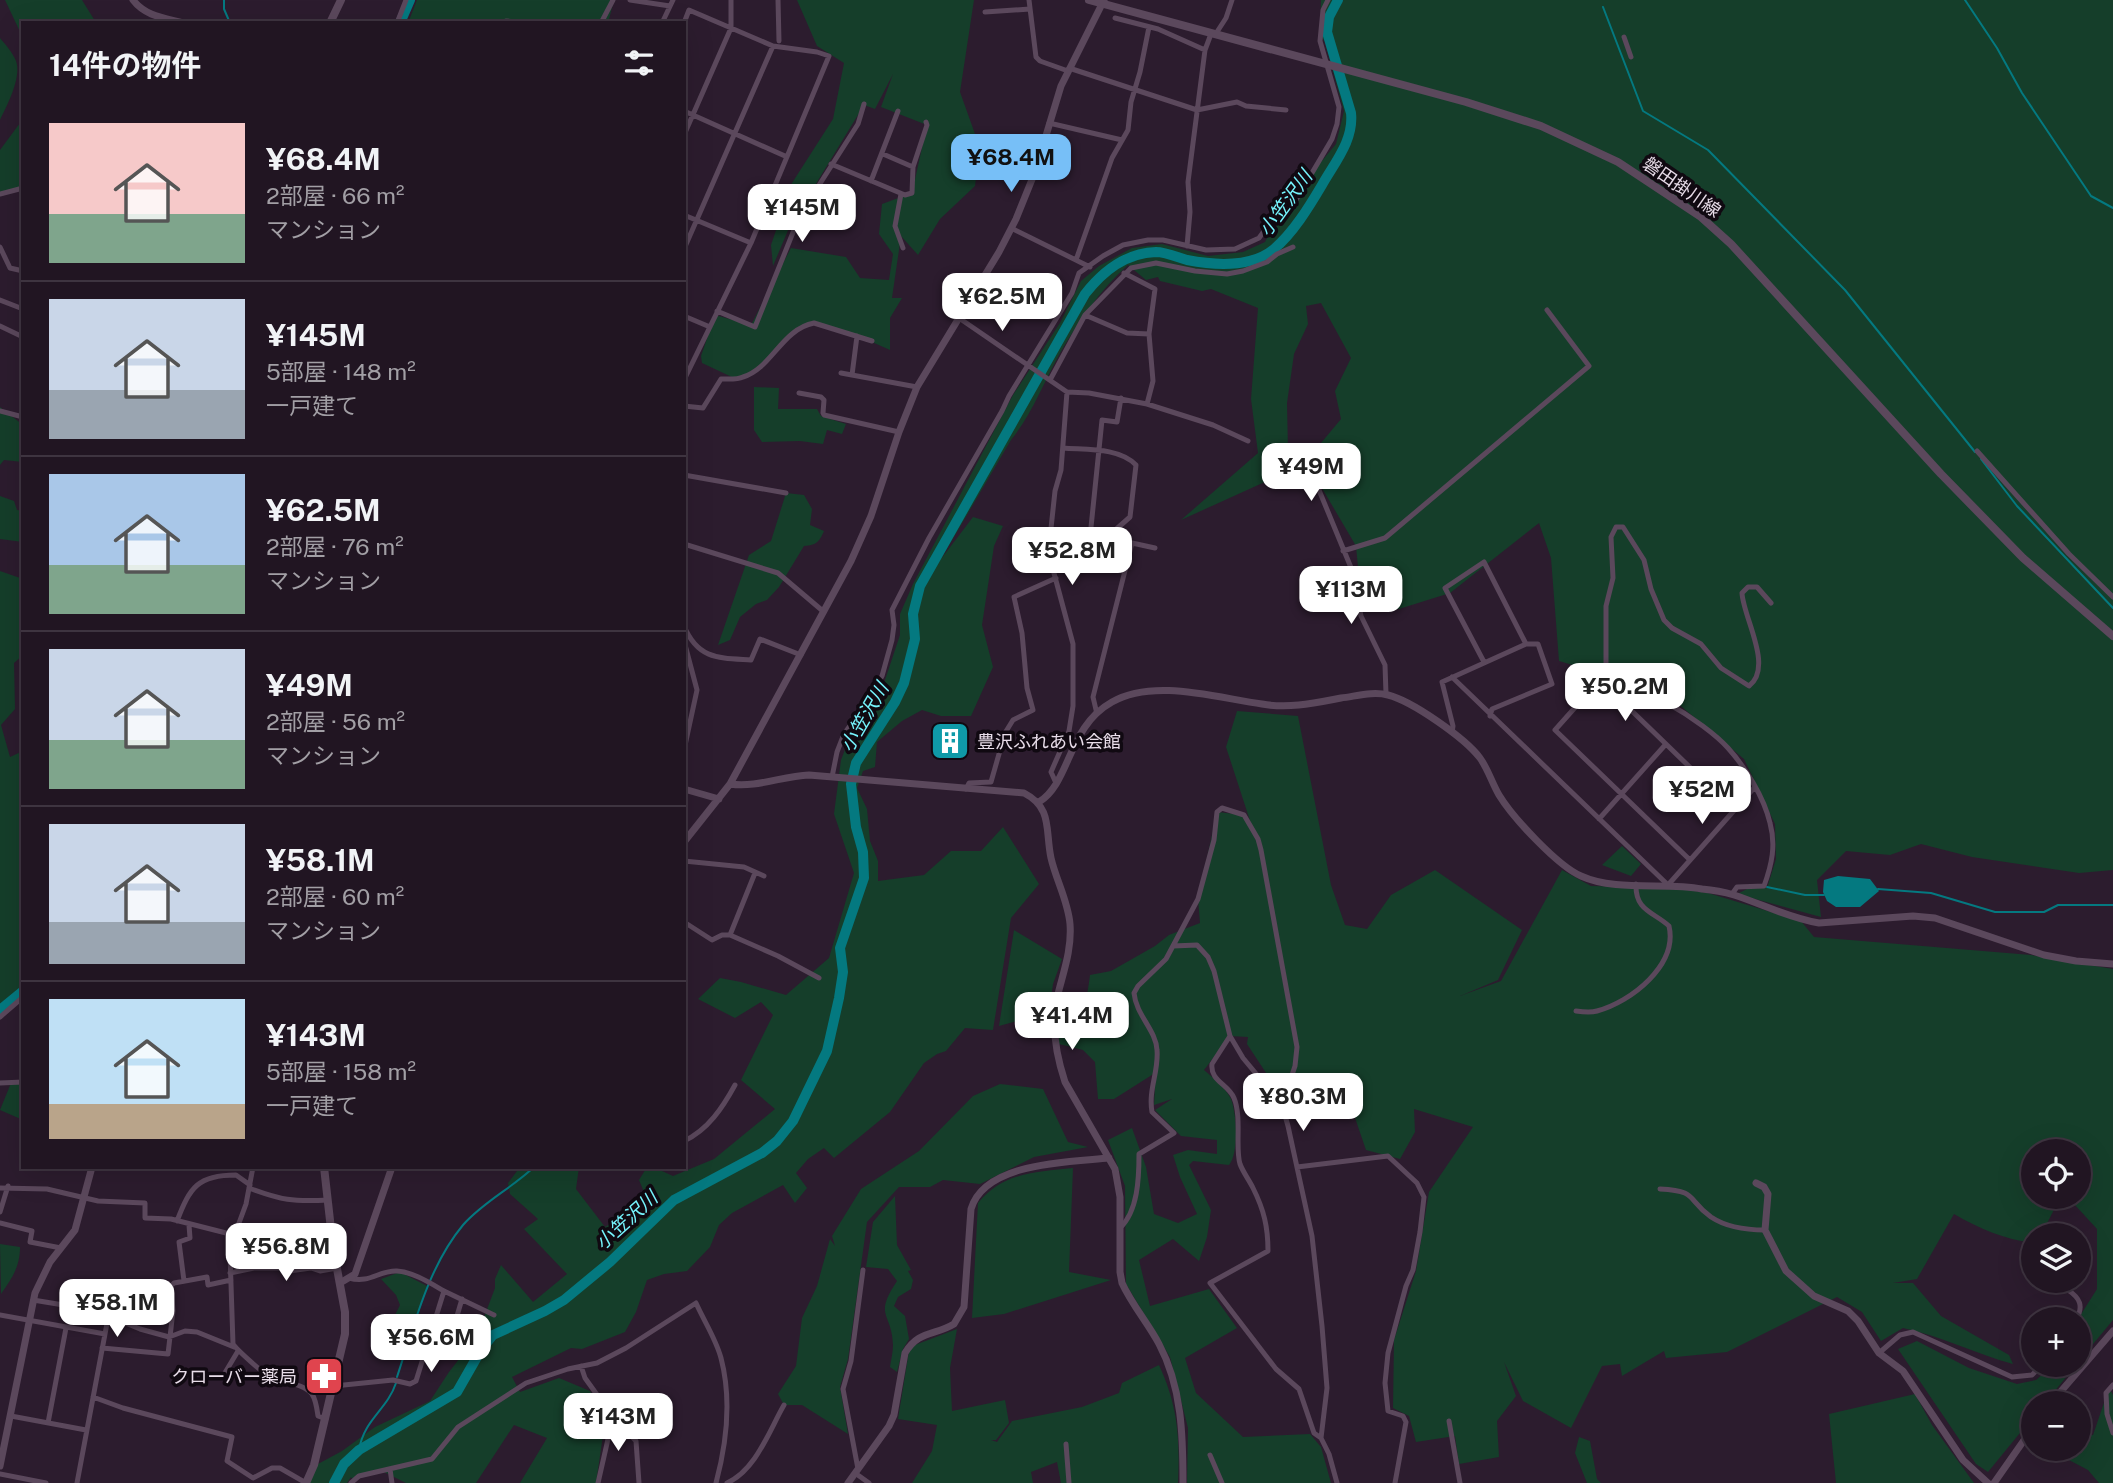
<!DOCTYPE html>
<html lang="ja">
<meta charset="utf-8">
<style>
:root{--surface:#211522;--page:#2d222f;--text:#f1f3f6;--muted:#a29fa5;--line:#3e3440;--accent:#77bff7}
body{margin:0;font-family:"Public Sans","Noto Sans JP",sans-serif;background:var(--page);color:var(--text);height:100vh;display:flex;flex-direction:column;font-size:26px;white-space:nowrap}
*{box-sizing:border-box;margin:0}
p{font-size:23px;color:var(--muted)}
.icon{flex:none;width:38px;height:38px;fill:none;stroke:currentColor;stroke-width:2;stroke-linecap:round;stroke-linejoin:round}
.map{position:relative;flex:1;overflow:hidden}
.sheet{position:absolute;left:21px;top:21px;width:665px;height:1148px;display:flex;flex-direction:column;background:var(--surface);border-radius:0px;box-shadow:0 7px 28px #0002,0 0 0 2px var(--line)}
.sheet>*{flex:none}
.controls{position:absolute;left:2021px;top:1139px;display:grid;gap:14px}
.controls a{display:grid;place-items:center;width:70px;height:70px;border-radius:50%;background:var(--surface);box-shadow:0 7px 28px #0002,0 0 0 2px var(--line);font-size:35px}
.price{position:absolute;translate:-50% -60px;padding:0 16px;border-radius:14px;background:#fff;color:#222;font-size:23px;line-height:46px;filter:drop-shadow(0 2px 4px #0008)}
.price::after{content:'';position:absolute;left:50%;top:42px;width:21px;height:16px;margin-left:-10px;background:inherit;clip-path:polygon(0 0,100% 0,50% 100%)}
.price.active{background:var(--accent);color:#111}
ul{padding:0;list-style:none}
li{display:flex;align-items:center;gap:21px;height:175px;padding:0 28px}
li+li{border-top:2px solid var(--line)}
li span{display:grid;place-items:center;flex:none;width:196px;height:140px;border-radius:0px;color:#555}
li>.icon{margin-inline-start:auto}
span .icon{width:84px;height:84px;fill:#fffc;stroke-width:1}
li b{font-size:30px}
h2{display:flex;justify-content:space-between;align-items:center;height:84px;padding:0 28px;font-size:30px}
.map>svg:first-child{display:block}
.green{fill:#153e2a;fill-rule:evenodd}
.water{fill:#047980}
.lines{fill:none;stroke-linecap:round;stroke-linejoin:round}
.stream{stroke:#047980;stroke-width:2}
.river{stroke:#047980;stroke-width:10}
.minor{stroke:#5b485c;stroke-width:5}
.tertiary{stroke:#5b485c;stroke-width:7}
.secondary{stroke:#5b485c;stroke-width:8}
.labels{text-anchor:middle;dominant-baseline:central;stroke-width:7;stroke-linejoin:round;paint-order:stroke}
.street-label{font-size:18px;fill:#e8dde9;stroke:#100911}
.poi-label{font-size:18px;fill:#e8dde9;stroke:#100911;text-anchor:start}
.water-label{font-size:19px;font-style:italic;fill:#76f4fd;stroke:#100911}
</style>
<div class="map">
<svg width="2113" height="1483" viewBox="0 0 2113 1483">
<rect width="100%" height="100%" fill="#2c1c2e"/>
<path class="green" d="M5,0h77l13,21 -72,2v15z
M417,0h197l-6,23h-200z
M797,0h177l-14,92 20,56 -5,38 -35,33 -22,36 -17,-19 -9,62h10l-12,20v32l-27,-12 -46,-14h-12l-50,47 -21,7 -32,-15 -1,-7 14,-41 36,10 40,-77 55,9 14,21 29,2 4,-26 -14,-20 3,-30 30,-11 15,-68 -46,-18 12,-33 -18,35 -11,-4 -75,123 -16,38 -2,-21 21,-62 41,-64 11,-56 -27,-17z
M1321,0h792v870l-34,3 -107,-16 -51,-13 -31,11 -44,-4 -29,29 4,37 -84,-23 12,-6h18l9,-29 -1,-35 -31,-65 -80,-67 -105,-31 -8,-103 -12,-35 -89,70 -51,16 -37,1 -6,-64 -50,-85 35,-42 -6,-28 16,-33 -30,-55 -15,3 2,18 -14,30 -7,49 1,47 -21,31 -86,39 77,-67 -7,-54 7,-91 -47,-19 -9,2 -42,-10 -2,-4 -12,3 -18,-15c-28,25 -51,58 -69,90 -16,29 -27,59 -48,85l-70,119 32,-42 30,9 -9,20 -12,79 11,42 -22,49h-30l-19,-6 -20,11 -25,21 -2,25 -12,4 -6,17 10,21 3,32 8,20v20l46,-6 27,-24h30l22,-24 36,57 -28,34 -18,112 -28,-2 -19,23 -9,3 -13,9 -34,49 -56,46 -10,-10 -16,11 -12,14 11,15 -12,15 -12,-18 -51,28 -13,12 -9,22 -23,24 -23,3 -17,6 -11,32 -11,20 -43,17 -11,-1 -59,29 8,15 39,-14 31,13 16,24 -10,68h-76l27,-45 -33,-13 -38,58h-70l-24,-12 -29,9 -2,-3 -4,6h-39l10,-19 24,-13 33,-24 55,-26 19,-29 28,-36 18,-48v-9l6,-14 32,37 34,-28 -43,-45 14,-10 -28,-25 -2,-11 12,-16h59l-3,22 29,38 42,-28 -8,-19 8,-13h6l20,9 41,-17 61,-50 -34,-29 32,-65 -12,-13 -26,16 -37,-19 22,-21 21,4 45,13 43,-37 25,-85 -20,-59 7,-54 11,-29 30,-42 18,-54v-21l13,-30 100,-189 47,-72 21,-42 18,-15 33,-18 30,-4 46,12 35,-4 22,-10 12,-25 14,-12 20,-31 25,-30 8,-33 -18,-65 19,25 -6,-11 -19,-25z
M0,38c5,6 13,15 16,23 6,16 -9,45 -16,59z
M23,119v70l-23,6v-45z
M754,387l25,1 -1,21h39l4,7 25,8 -4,10 -15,-4 -4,14 -23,-3 -38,1 -8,-12z
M0,407l23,18v37l-19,-2 -4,5z
M786,493l18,2 8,14 -2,16 14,6c-5,11 -7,14 -20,15l-25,41 -12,13 -11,4 -16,13 -10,23 -12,5 31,-90 22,-14z
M0,496l14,5 3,9 6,1v31l-23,-3z
M0,571l23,8v76l-9,8 1,46 -14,16 9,32 13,-6v244l-23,20z
M1237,711l61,5 33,169 14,40 22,4 24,-34 44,-25 87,60 -24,50 -38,16 41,-15 61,-111 29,16 83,2 34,5 93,28 13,16 217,18 82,14v351l-34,41 -1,-42 19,-30v-60l-23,-25 -15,-4 -18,35 -7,1 -1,7c-29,-4 -53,-14 -79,-29l-37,65 -24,4h20l28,33 68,39 4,9c-37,-10 -72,-28 -110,-36l-22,13 -19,-29 -25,-15 -110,55 -61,6 -2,-7 -42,25 -2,-12 -18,2 -31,62 -48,-27 -19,-39 12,34 -19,25 2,36 -40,7 -4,-28 -39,6 -7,-26 -16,-8 1,-68 22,-69 13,-79 44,-65 -59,-18 1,23 -15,27 -34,-9 -13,-38 -56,8 -50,-76 1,-7 -18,-1 -26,34c9,8 22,18 27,29 6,15 8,54 -2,66l-36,-4 -4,4 22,45 -4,27 -8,24 -26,-22 -34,21 11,46 59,-17 28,39 -52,30 11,35 47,44 67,-3 11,13 10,36h-144l1,-55 -18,-71 -44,-73 -1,-98 -17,-46 24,-12 14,39 8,47 24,9 19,-9 -17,-37 -7,-22 15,-5 29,4v-14l-36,-4 -26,-26 17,-11 -18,6 2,-36 -1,4 -41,26h-16l-3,-37 -12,-12 -24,-6 -1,-23c28,-12 28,-16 32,-46l21,-4 44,-25 14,-11 31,-12 -2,-24 19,-87 27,3 10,18 -28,-86zM2034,1152h45v45h-45z
M1622,846l19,18 -10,12 -29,-11z
M1014,930l48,29 -9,25 -4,28 -50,14z
M23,1082v38l-23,-10 11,-27z
M1000,1084l43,5 25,53 20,5 -54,10 -54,27 -37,-4 -13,7h-31l-32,35 -19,137 -8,28 8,47 -46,-29h-18l-6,-11 18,-28 6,-48 15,-32 13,-47 5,7 -3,-10 29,-47 58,-38 54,-55z
M1073,1168l-4,104 42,8 -107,34 -32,4 6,-115c26,-31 58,-31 95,-35z
M895,1196l2,49 14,25 -3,1 5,9 -2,9 -13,8 -4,9 11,10 4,23 -6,10 -6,23 -7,-5c1,-7 3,-15 3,-22 -1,-33 -20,-28 4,-64l-9,-12 -22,-2 7,-45z
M0,1244l20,3c0,20 -8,31 -19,47z
M400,1272l27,14 -21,56 -8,1 -5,-24 7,-14 -4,-10 -15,-16z
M957,1329l-7,39 2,43 53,-11 4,23 -13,17h-5l6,2 15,-21 70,-14 37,-14 3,-10 37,-18c19,41 21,73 19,118h-117l-4,-21 -26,10 2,11h-121l20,-32 5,-26 -39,-6 11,-68 6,-6z
M1917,1341l52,27 48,16 19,-4 8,-7 5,-8h27l-31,38 -11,1 -1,13 -45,55 -12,-8 -78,-115z
M2109,1388l4,7v88h-14l-11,-13 -40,-21h31v-17l14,3z
M1915,1394l17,31 42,58h-138l-7,-69z
M1579,1437l11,4 7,38 4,4h-14l-12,-30z"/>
<path class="water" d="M1838,876l32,3 9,12 -19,16h-24l-9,-6 -4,-9 1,-12z"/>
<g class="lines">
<path class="stream" d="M224,0v9l6,14
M1965,0l32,48 25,45 69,103 22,12
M1603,7l40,104 65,39 49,50 88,90 130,162
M1981,459l36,47 96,102
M1767,887l38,8h19
M1878,889l53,4 64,19h49l14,-7h55
M397,1377c17,-51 31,-110 66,-152 20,-23 49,-37 71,-58
M359,1450c5,-31 28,-40 37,-67"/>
<path class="river" d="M400,23l10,-23
M0,1010l23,-19
M334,1483l10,-19 15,-14 98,-58 24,-42 12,-15 52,-24 19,-11 46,-38 64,-62 88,-47 15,-12 16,-20 34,-70 12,-53 4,-26 -3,-24 24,-70 -1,-26 -7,-25 -5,-43 5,-21 39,-61 9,-19 11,-44 -2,-25 7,-28 165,-292c18,-23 40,-41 71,-42 9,0 21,5 31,8 26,5 64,8 87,-11 19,-16 35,-42 48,-64 13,-23 32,-45 29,-72l-24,-81 2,-15 9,-17"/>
<path class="minor" d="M630,0l40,6
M778,0l1,41
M1029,0l7,57 4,4 28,10
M985,12l45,-3
M1115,18l43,11 47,21
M397,23l9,-23
M502,23l4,-2 23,2
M601,23l12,-23
M662,23l11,-23
M684,23l5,-13 84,36 44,6 12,4 -78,187 -67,137
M1215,35l11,-17 6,-18
M1624,37l7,20
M1069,68l128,42 40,-8 9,4 40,4
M684,111l101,45
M1049,123l73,17
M684,135l47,-107v-28
M883,154l30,13
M831,164l74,31 7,-2 1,-26 14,-42 -1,-3
M871,181l27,-70
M0,194l23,-6
M901,194l-6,32 8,22
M684,215l67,28
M1011,228l79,39
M1187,246l3,-34 -2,-30 17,-132 6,-16
M0,247l10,21 13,3
M684,249l89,-203
M1076,260l36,-102 16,-28 3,-28 9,-30 9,-45
M1124,273l31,16 -6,45 4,47 -6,23
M0,300l23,9
M717,311l38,16 45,-112 58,-91 6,-20
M1085,315l42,18 22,1
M684,316l26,11
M959,318l108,74 22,1 58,11 66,21 35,16
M0,326l23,11
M841,373l76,14
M852,375l5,-39
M1050,380l35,-65 46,-47 25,-5 39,8 32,3 16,-3 24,-9 10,-8 16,-7
M799,393l22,4 3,3 -1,13 1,2 75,17
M684,406l19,2 18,-29c7,0 16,1 22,-2 28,-8 39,-48 71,-54l58,18
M0,411l23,6
M1977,451l92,103 44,43
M1321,466l-7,4v8l38,92 9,46 24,49 1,29
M684,475l102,18
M1050,533l55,6 25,-22 6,-52c-17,-18 -51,-15 -73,-17
M1090,537l12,-117 15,2 4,-24
M684,544l94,29 46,39
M1343,551l42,-13 204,-172 -42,-56
M684,626c14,34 36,32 67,34l9,-21 41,16
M684,641l13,49 -13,60
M1484,662l-39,-74 39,-26 42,82
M1606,668v-62l7,-28 -2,-41 5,-10h7l21,33 7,29 13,31 8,8 29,16 20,24 28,18c25,-19 -6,-69 -7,-93l6,-6h9l14,16
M1452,677l216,208 86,-97
M1602,682l132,128
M1097,714l-4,-17 39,-154 23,5
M1452,733l1,-7 -11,-44 84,-38h12l14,40 -60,25 -2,7
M832,777l5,-25 7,-18 19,-26 19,-32 10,-36 2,-15 -2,-15 37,-72 73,-127 7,-15 63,-103 7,-20 24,-17 20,-11 25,-5h15l43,10 29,-1 24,-11 13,-18 13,-8 11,-12 36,-61 5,-15 2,-17 -19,-66 3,-31 5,-10
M1056,783l-5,-11 18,-41 4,-25v-62l-22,-82 -2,-15 6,-56 6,-21 6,-78
M966,789l3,-6 22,-1 14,-49 8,-13 20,-10 -6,-22 -5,-55 -8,-36 42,-19
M1599,819l67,-75
M1690,860l-135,-130 41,-46c33,-11 110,39 132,64 17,19 36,49 42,75 6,22 2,41 -6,63l-27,1 -5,7
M684,861l60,6 20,9
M684,922l28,18 10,-5h8l48,21 41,22
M730,935l25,-62
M1173,946l24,-1 11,12 6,14 16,65 13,22 39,47 6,21 24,110 10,90 5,62 -6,50
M1576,1011c7,1 14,2 21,0 34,-9 81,-46 72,-85 -15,-14 -34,-15 -33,-42
M0,1017l23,-20
M1230,1036l-18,28c-2,17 16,20 22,34 8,19 1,50 6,66 3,8 9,16 13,24 11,22 15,39 15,63l-58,32 66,86 23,20 15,44 7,5 8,16 8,29
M0,1083l23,-1
M684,1141c24,-11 39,-34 51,-56
M253,1167l-7,37 -14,38 -2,12 3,90c3,5 32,31 37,33 13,6 33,6 42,17 4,6 5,15 6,22l8,3
M1297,1167l91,-11 29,27 7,14 -4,35 -7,38 -7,16 -18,67 -3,30 3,28 15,5 3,6 -11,61
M0,1188l47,1 51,12 47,2v15l26,1 63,16
M249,1188c32,12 44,14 79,12
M1660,1189c39,2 26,10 51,28 15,10 37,13 54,13
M0,1212l8,-26
M177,1221c13,-34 21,-46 59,-46l14,10
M0,1223l32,8 -2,11 31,6
M1120,1228c18,-17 19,-50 19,-74l35,-21 -22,-21c-4,-22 7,-41 5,-62 -1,-20 -21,-35 -23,-57l4,-7 28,-27 32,-60 16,-59 3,-28 5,-4 22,7 14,24 3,11 36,197 -2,19 -13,39
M230,1273l24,-5h28l7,3 22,-3 9,3 17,-3
M349,1278c21,6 30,-8 48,-7 16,1 33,12 47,20
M184,1281l-5,-39 11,-4 -1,-13
M2068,1290c12,8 16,16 8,30
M33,1300l61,10 46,19 29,8 16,-6 12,1 37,15
M0,1315l105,19 -28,149
M105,1334l9,-47
M426,1347l20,6 16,-54
M102,1348l66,6 5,-43 -2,-25 3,-3 33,-6 1,8 23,-5
M1879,1353l21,-18 13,-3 99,45 20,-2 10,-10
M581,1366l4,12 28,39 23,24 3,42
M223,1376l15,-25
M2113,1385l-7,8 1,21 6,19
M334,1386l59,-6 17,4 6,-3 28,-90 50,24
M93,1397l30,11 109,29 -5,24 26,17 19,-10h8l26,15
M11,1416l75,14
M1449,1421l11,62
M48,1423l18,-95
M1066,1444l3,39
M1210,1455l12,28
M390,1469l2,14
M858,1469l-15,-80 8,-28 12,-91
M855,1473l14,10
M0,1474l46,9
M351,1483l8,-7 73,-17 26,-32 68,-44 42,-14 29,-6 29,-15 70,-45c8,18 20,36 25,55 11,42 6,84 -5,125
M598,1483l15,-66
M727,1483c29,-13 42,-52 57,-78"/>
<path class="tertiary" d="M133,0c12,16 31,18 50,23
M730,784c27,4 52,-8 79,-9l215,18c29,15 21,37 27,65 5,22 17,43 19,66 2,26 -7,49 -13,74 -6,28 -1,57 8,84l50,87 5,28v75l2,11c10,22 26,40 37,61 23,43 24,92 24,139
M684,789l35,10
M1039,802c32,-20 28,-75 73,-100 42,-24 105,-4 150,2 27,5 53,-1 79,-6 16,-2 32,-7 47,-3 24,6 77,43 92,63 8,11 12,25 19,37 14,23 59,71 82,81 35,16 84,6 121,13 11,1 22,3 32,6 28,9 55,23 85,28l94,-7 22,2 109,37 32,6 37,3
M684,842l46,-58 121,-223 20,-45 28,-84 18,-45 82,-135 17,-33 19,-47 26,-86 43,-86
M1756,1183l8,4 4,7 -3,36 21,41 28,25 34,15 10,10 21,32 24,18 60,89 25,23
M340,1283l15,-9 37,-107
M2050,1404l63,-73
M0,1466l35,-173 15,-31 25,-32 17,-63
M848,1483l41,-57 5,-11 11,-62c14,-23 29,-17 49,-29l10,-17 7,-98c14,-47 98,-47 138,-51
M1994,1483l40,-57"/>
<path class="secondary" d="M1089,0l377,102 75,24 77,36 83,55 30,27 210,230 82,84 90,78
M330,23l11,-23
M306,1483l8,-18 31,-131v-22l-12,-65 -9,-80"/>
</g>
<defs>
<g id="building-square" transform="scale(2.0125)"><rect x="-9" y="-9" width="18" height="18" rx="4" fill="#0f9aa8" stroke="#100911"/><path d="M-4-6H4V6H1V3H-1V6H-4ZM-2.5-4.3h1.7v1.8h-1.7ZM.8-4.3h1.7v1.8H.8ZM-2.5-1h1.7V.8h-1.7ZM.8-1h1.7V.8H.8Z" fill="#fff"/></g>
<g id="pharmacy-square" transform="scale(2.0125)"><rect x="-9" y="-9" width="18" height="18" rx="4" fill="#e0444e" stroke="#100911"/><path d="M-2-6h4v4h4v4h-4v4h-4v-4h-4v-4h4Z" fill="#fff"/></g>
</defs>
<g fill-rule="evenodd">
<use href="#building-square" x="950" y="741"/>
<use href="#pharmacy-square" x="324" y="1376"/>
</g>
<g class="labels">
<g class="street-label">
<text transform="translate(1682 187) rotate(35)">磐田掛川線</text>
</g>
<g class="poi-label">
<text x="977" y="741">豊沢ふれあい会館</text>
<text x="297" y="1376" text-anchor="end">クローバー薬局</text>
</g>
<g class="water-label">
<text transform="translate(1285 203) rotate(-54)">小笠沢川</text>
<text transform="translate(864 717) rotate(-60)">小笠沢川</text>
<text transform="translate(626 1220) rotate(-42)">小笠沢川</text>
</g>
</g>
</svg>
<div class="controls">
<a><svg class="icon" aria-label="locate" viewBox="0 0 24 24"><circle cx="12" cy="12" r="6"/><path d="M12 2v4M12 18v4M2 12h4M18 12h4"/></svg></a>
<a><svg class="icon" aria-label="layers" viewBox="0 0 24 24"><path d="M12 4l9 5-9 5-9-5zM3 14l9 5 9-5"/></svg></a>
<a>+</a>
<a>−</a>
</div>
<b class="price active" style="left:1011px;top:194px">¥68.4M</b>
<b class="price" style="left:802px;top:244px">¥145M</b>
<b class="price" style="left:1002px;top:333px">¥62.5M</b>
<b class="price" style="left:1311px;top:503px">¥49M</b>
<b class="price" style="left:1072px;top:587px">¥52.8M</b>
<b class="price" style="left:1351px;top:626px">¥113M</b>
<b class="price" style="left:1625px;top:723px">¥50.2M</b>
<b class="price" style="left:1702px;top:826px">¥52M</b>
<b class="price" style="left:1072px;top:1052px">¥41.4M</b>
<b class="price" style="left:1303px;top:1133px">¥80.3M</b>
<b class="price" style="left:286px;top:1283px">¥56.8M</b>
<b class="price" style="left:117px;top:1339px">¥58.1M</b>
<b class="price" style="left:431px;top:1374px">¥56.6M</b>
<b class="price" style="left:618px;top:1453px">¥143M</b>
<section class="sheet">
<h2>14件の物件<svg class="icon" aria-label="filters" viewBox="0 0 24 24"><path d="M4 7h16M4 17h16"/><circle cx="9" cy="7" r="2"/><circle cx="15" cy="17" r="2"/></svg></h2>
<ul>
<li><span style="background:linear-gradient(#f6c9c9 65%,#7fa58c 0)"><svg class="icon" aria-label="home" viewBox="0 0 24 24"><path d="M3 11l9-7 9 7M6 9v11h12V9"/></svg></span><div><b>¥68.4M</b><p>2部屋 · 66 m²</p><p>マンション</p></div></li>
<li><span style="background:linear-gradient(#c9d6e8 65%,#9aa5b1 0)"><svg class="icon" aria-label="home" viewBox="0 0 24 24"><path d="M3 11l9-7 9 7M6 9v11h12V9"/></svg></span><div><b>¥145M</b><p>5部屋 · 148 m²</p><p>一戸建て</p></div></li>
<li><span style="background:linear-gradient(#a9c7e8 65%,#7fa58c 0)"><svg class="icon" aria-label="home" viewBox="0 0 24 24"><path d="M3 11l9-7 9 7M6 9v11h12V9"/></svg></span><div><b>¥62.5M</b><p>2部屋 · 76 m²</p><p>マンション</p></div></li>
<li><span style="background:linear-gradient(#c9d6e8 65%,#7fa58c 0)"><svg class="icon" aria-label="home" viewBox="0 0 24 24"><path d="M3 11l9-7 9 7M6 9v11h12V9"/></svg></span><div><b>¥49M</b><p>2部屋 · 56 m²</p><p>マンション</p></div></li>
<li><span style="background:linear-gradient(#c9d6e8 70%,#9aa5b1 0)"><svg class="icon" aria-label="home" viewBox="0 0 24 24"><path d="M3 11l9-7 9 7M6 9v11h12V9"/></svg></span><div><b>¥58.1M</b><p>2部屋 · 60 m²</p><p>マンション</p></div></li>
<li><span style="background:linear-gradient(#bfe0f5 75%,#b9a48a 0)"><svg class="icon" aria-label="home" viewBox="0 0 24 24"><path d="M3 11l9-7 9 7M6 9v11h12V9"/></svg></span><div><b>¥143M</b><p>5部屋 · 158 m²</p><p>一戸建て</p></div></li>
</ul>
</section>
</div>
